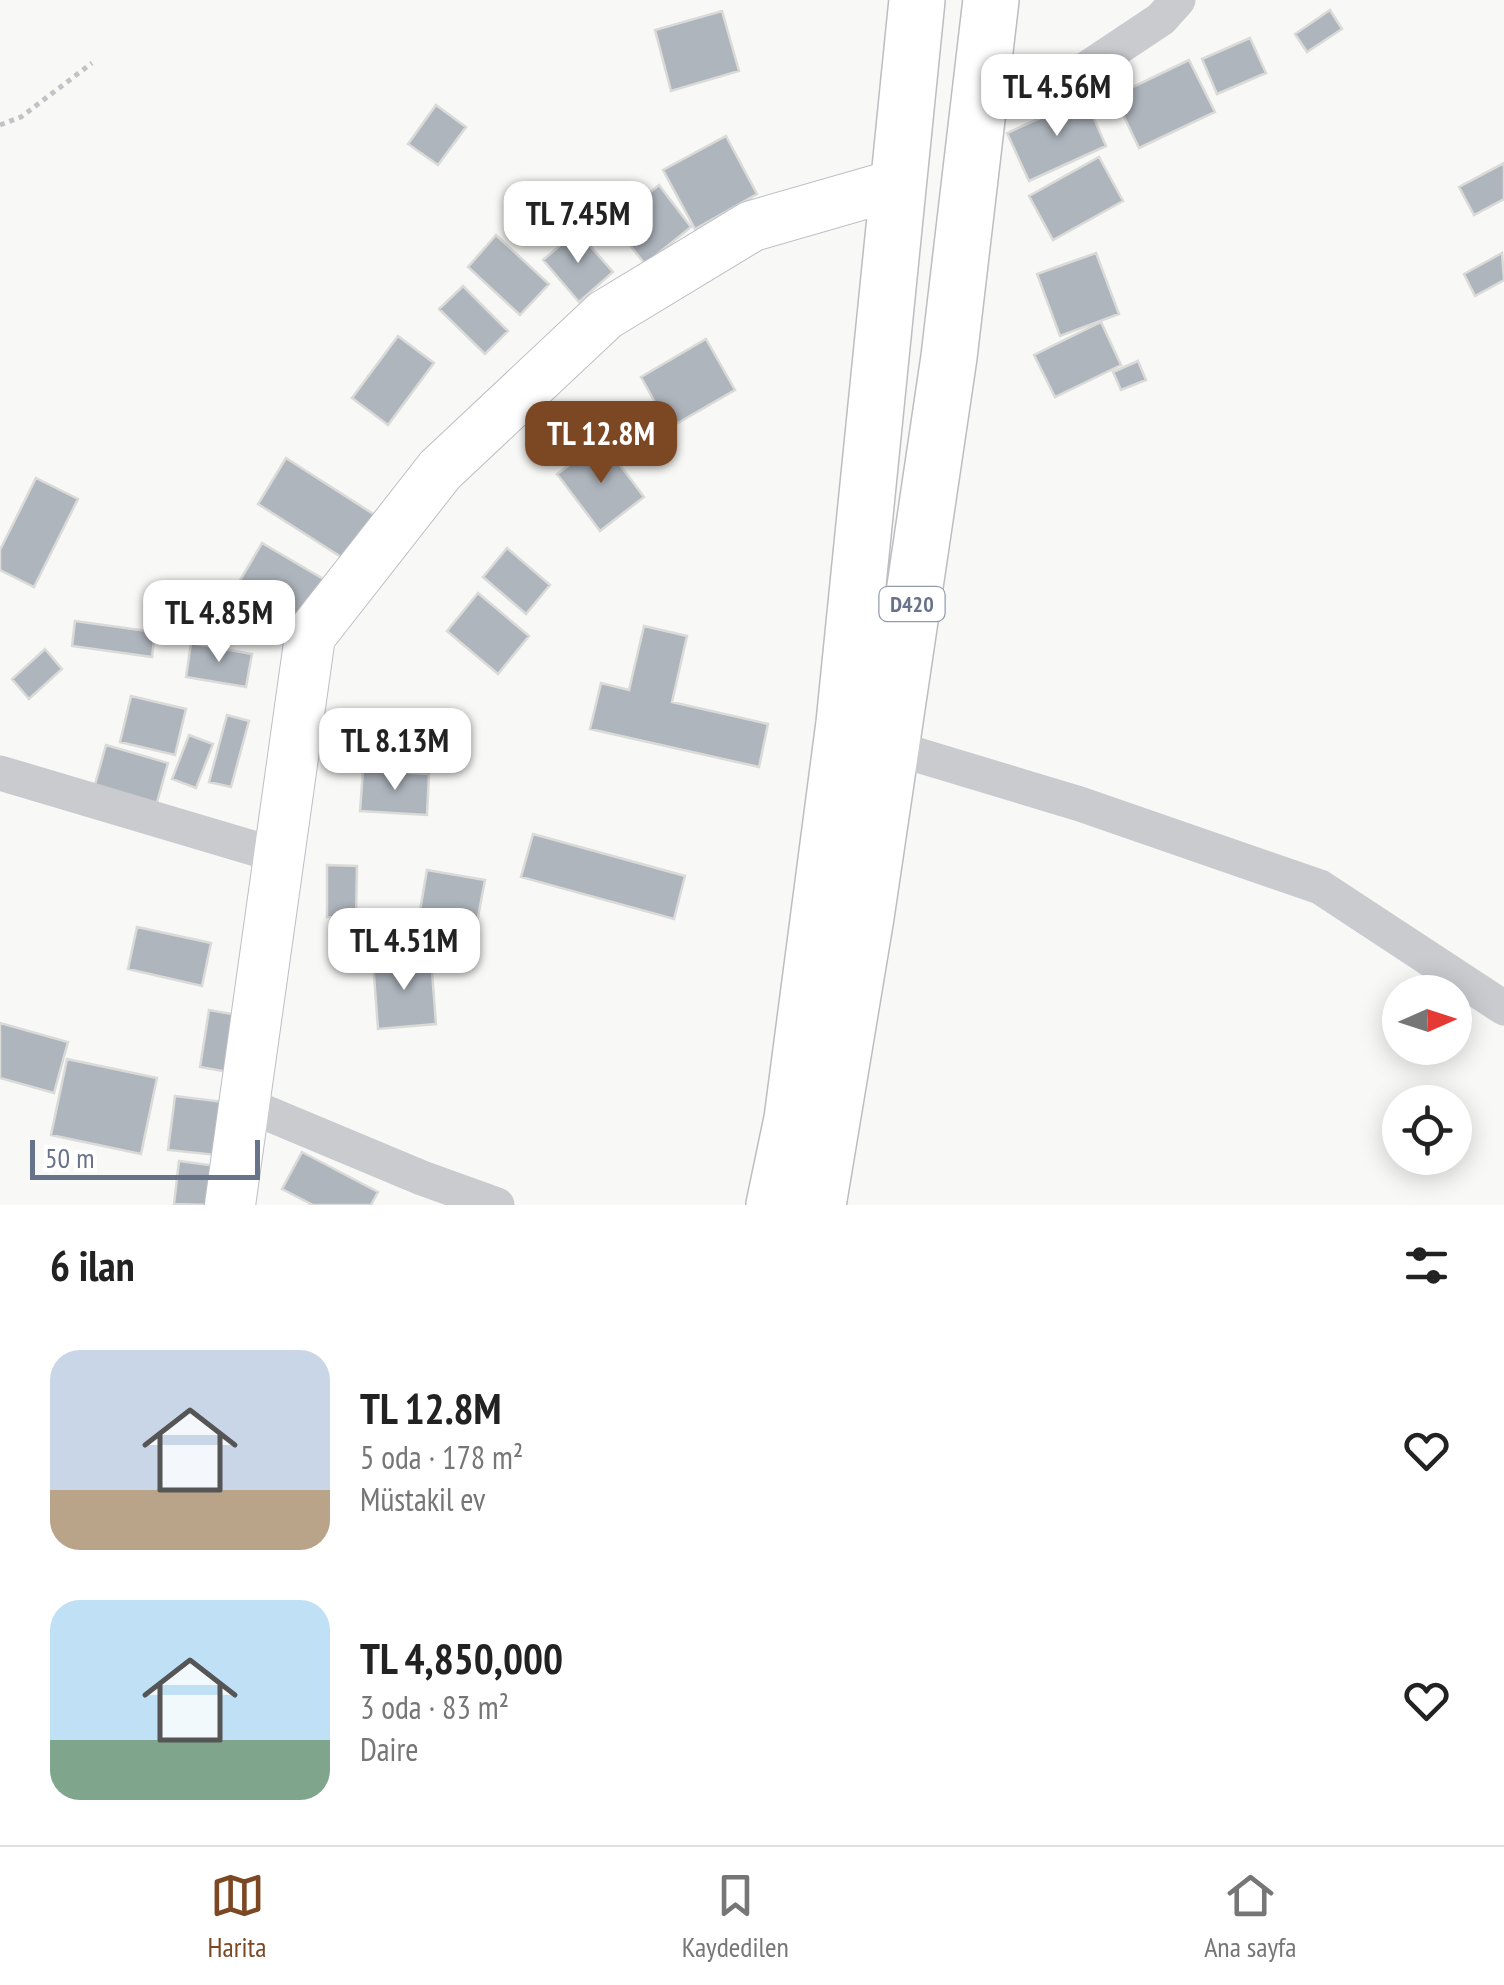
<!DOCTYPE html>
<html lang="tr">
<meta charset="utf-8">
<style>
:root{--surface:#fff;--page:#f6f6f6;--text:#222;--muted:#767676;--line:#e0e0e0;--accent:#7c4824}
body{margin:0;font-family:"PT Sans Narrow",sans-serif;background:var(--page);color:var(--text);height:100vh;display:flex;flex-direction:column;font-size:38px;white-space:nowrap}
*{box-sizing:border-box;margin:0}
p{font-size:32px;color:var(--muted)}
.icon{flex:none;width:55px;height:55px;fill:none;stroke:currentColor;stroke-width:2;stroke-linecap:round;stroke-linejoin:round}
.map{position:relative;height:1205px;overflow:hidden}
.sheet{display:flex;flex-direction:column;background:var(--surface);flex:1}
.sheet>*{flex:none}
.needle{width:65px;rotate:87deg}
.tools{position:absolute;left:1382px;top:975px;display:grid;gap:20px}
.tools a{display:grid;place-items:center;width:90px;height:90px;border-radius:50%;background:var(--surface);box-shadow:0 5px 25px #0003;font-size:50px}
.scale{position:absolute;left:30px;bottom:25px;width:230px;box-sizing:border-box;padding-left:10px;border:5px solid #677388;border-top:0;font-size:28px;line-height:35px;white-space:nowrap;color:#677388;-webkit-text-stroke:8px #fff;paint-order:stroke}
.price{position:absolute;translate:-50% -85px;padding:0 22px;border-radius:20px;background:#fff;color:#222;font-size:32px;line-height:65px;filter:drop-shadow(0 2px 5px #0008)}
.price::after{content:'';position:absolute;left:50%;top:60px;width:30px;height:22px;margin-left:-15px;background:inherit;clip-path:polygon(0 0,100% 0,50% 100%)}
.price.on{background:var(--accent);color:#fff}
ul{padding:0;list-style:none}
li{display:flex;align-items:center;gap:30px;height:250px;padding:0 50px}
li span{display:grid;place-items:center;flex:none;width:280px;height:200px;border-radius:30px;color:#555}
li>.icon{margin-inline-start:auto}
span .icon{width:120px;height:120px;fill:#fffc;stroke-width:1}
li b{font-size:42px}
h2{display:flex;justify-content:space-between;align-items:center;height:120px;padding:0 50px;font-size:42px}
.dock{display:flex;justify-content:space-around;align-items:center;height:140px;border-top:2px solid var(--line);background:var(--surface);font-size:28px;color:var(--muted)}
.dock a{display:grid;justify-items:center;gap:5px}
.dock .on{color:var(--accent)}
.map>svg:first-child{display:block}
.building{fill:#afb5bd;stroke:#dadbd8;stroke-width:2.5}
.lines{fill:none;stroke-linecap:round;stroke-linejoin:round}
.secondary-casing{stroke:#bbbec4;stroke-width:52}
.highway-casing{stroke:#bbbdc1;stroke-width:58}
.path{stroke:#c2c3c6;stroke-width:5;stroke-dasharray:5 5;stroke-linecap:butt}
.street{stroke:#c9cbcf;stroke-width:35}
.secondary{stroke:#fff;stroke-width:50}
.highway{stroke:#fff;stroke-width:55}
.labels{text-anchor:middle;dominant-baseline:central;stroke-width:10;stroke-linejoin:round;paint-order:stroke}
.shield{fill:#fff;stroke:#959dac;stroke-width:2.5}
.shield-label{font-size:22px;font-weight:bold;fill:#677388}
</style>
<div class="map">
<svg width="1504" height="1205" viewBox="0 0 1504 1205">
<rect width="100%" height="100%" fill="#f8f9f6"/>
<path class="building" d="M1330,10l12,19 -35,23 -12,-18z
M722,11l17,60 -68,20 -16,-61z
M1250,38l16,35 -49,21 -15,-35z
M1189,60l26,52 -76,36 -25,-52z
M1085,98l21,48 -77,35 -22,-48z
M436,105l30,22 -28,38 -30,-21z
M726,136l31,58 -62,35 -32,-59z
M1099,157l24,44 -70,39 -24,-44z
M1504,163v36l-30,16 -15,-28z
M659,185l32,42 -46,37 -33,-41z
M577,231l36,41 -34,30 -36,-42z
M496,235l53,49 -29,31 -52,-48z
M1096,253l23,61 -59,22 -23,-62z
M1502,253l2,27 -29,16 -11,-22z
M463,286l45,45 -23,23 -46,-45z
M1101,322l20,43 -66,32 -21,-42z
M398,336l36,27 -46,62 -36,-27z
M706,339l29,51 -66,38 -28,-51z
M1138,361l8,19 -25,10 -8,-18z
M602,441l42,56 -44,34 -43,-57z
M286,458l92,59 -29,45 -91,-58z
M36,478l42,21 -44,88 -34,-17v-20z
M262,543l63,37 -30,51 -63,-37z
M507,548l43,37 -24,29 -43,-37z
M478,593l51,43 -31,38 -51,-43z
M75,621l80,11 -3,25 -80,-11z
M644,626l43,10 -15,66 96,22 -9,43 -169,-38 11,-46 28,7z
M191,643l61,11 -6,33 -60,-10z
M45,649l17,20 -33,30 -17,-20z
M131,696l55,13 -11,46 -55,-13z
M227,715l22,6 -18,66 -22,-5z
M189,735l24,9 -17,44 -24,-9z
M106,745l62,18 -12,43 -62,-18z
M363,770l66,4 -2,41 -67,-4z
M533,834l152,42 -11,43 -153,-42z
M327,865l30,1 -1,52 -29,-1z
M427,870l58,10 -11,58 -57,-10z
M137,927l74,16 -9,43 -74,-17z
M431,958l5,66 -58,5 -5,-67z
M209,1010l34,6 -9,57 -34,-6z
M0,1023l68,19 -14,51 -54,-15z
M67,1059l90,19 -16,76 -90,-19z
M175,1096l57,7 -6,53 -58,-6z
M302,1152l76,40 -7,13h-58l-31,-16z
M179,1161l38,5 -5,39 -38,-1z"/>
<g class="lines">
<g class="secondary-casing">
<path id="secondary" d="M230,1205l80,-569 130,-166 165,-155 147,-89 146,-42"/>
</g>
<g class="highway-casing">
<path id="highway" d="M774,1205l18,-86 52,-396 73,-723
M818,1205l48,-288 83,-560 42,-357"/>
</g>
<path class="path" d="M0,125l21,-8 71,-54"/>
<path class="street" d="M980,99l94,-22 87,-58 17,-19
M891,747l189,57 240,83 184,121
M0,773l280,83
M245,1104l177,74 75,27"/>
<use href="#secondary" class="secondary"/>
<use href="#highway" class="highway"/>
</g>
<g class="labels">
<rect class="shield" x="879.5" y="587" width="65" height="34" rx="8"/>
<g class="shield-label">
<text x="912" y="604">D420</text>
</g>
</g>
</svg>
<div class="tools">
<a><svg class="needle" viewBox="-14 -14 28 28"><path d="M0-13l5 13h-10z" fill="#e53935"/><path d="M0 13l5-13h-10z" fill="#767676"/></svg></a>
<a><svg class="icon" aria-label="locate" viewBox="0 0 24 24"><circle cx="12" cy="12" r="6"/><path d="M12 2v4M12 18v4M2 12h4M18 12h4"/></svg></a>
</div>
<div class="scale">50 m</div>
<b class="price" style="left:1057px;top:139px">TL 4.56M</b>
<b class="price" style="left:578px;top:266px">TL 7.45M</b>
<b class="price on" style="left:601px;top:486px">TL 12.8M</b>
<b class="price" style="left:219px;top:665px">TL 4.85M</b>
<b class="price" style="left:395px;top:793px">TL 8.13M</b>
<b class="price" style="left:404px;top:993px">TL 4.51M</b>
</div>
<section class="sheet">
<h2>6 ilan<svg class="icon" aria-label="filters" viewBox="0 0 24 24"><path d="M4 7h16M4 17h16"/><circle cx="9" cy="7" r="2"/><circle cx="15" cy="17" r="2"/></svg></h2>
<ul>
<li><span style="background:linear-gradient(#c9d6e8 70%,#b9a48a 0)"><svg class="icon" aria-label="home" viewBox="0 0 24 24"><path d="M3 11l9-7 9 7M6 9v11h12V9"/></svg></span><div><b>TL 12.8M</b><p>5 oda · 178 m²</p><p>Müstakil ev</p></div><svg class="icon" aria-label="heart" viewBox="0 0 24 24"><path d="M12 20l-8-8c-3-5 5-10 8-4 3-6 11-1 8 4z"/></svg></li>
<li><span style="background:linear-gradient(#bfe0f5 70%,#7fa58c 0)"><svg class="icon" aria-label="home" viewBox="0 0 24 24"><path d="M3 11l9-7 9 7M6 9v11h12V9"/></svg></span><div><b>TL 4,850,000</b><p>3 oda · 83 m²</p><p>Daire</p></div><svg class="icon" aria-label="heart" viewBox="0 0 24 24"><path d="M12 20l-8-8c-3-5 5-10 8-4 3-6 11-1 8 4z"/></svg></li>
</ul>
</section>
<nav class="dock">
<a class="on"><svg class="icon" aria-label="map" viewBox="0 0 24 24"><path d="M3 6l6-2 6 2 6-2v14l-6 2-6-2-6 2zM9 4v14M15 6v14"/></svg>Harita</a>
<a><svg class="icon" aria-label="saved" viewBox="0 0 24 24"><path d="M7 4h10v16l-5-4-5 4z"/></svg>Kaydedilen</a>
<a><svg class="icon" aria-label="home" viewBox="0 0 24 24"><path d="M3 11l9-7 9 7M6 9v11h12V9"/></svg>Ana sayfa</a>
</nav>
